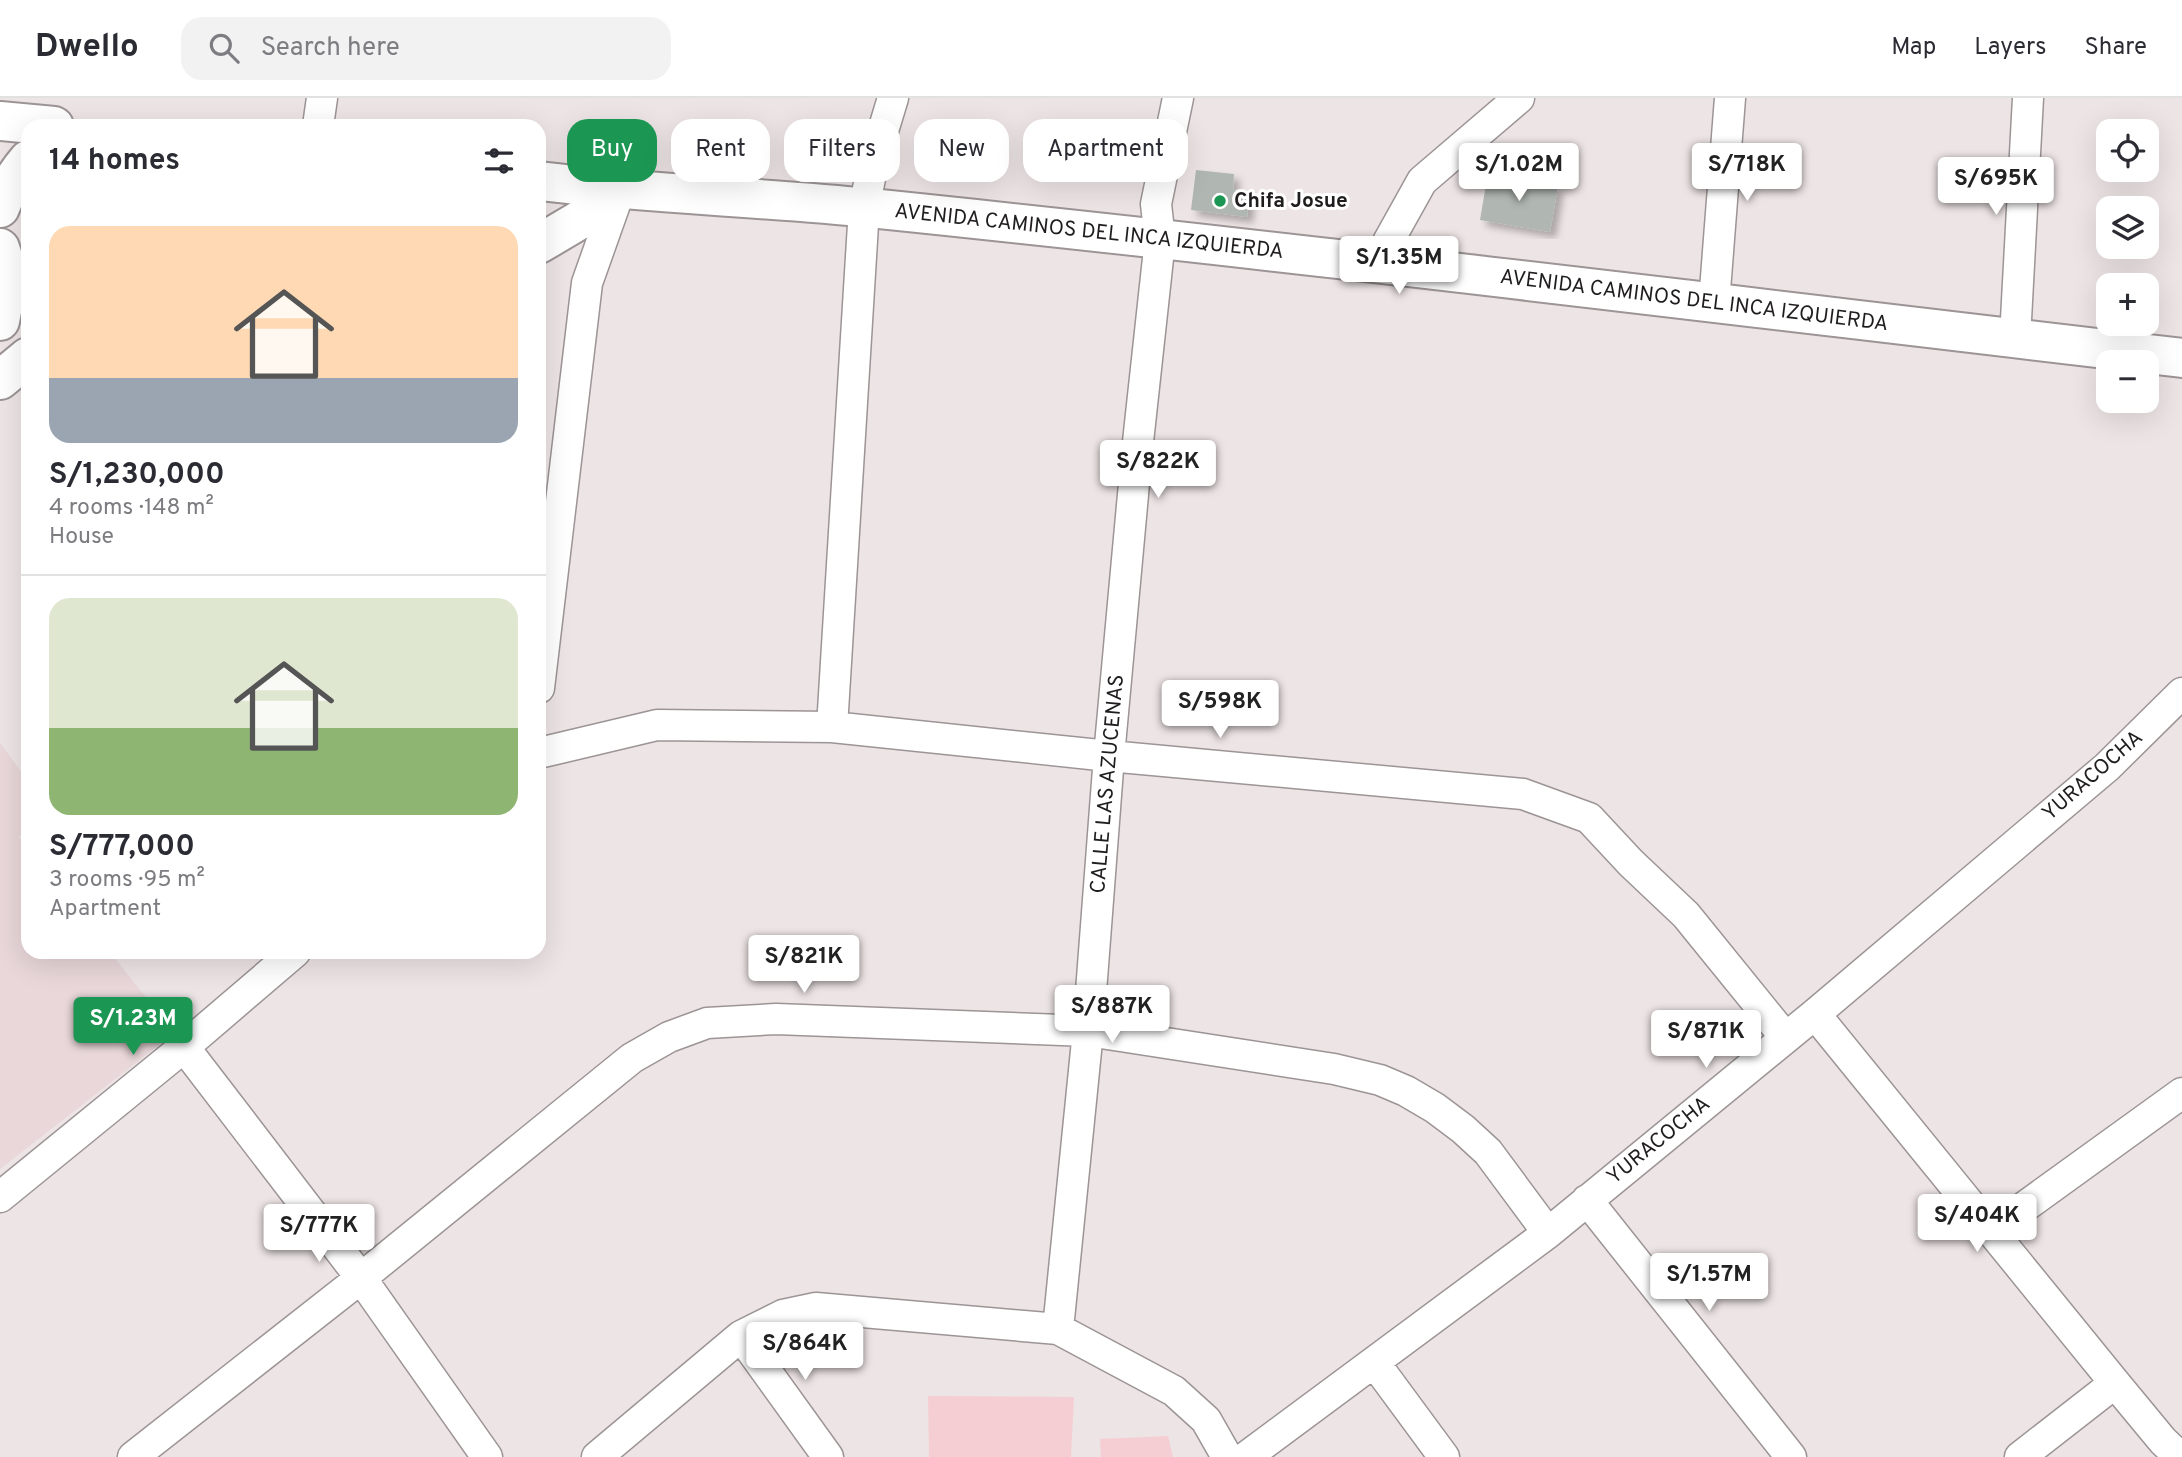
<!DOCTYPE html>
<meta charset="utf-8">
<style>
:root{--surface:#fff;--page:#f2f2f3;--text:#2b2b33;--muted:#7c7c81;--line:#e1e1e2;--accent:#1c9753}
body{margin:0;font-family:Overpass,sans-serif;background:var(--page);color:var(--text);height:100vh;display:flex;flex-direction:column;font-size:26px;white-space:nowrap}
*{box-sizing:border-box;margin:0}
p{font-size:23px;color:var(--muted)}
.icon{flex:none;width:38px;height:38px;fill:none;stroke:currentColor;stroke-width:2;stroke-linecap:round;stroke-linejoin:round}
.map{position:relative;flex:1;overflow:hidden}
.sheet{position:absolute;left:21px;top:21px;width:525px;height:840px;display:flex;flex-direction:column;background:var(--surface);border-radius:21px;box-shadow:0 7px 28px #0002}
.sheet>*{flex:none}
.banner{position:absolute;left:567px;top:21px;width:665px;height:63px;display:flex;gap:14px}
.buttons{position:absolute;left:2096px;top:21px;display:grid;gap:14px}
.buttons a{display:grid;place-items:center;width:63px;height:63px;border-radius:14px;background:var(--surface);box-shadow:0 7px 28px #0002;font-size:35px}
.price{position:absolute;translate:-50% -60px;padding:0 16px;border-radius:7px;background:#fff;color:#222;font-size:23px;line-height:46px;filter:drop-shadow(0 2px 4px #0008)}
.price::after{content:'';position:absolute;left:50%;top:42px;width:21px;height:16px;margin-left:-10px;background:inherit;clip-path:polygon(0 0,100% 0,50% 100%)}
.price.on{background:var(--accent);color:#fff}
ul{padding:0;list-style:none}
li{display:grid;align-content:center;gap:14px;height:371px;padding:0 28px}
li+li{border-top:2px solid var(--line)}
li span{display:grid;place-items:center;height:217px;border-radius:21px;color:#555}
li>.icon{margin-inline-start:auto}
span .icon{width:126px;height:126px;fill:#fffc;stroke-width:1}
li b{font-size:30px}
h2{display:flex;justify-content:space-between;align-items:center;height:84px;padding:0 28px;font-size:30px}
.tag{padding:0 24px;border-radius:21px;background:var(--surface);box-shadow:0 7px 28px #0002;font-size:24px;line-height:63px}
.tag.on{background:var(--accent);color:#fff}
header{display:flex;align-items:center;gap:42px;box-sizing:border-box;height:98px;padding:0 35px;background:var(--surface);border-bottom:2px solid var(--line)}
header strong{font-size:33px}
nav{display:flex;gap:38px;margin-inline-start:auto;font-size:24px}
.search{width:490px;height:63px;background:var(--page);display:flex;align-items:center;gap:18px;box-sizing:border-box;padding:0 24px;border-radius:21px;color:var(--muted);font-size:26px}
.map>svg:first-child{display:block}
.built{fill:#e9d7d9}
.green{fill:#f5ced3}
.building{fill:#b0b6b1;filter:url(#shadow)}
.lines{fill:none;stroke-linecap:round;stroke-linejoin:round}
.street-casing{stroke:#9c9495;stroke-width:33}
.secondary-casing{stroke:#9c9495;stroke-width:42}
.street{stroke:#fff;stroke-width:30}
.secondary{stroke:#fff;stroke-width:38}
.poi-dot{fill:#1c9753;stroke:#fff;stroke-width:2.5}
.labels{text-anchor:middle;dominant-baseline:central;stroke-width:6;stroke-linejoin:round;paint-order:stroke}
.poi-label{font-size:21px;font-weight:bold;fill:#201d1d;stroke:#fff;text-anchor:start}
.street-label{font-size:21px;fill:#201d1d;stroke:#fff}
</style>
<header>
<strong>Dwello</strong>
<div class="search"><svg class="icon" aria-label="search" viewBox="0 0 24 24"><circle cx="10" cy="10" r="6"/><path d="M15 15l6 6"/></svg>Search here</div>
<nav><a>Map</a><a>Layers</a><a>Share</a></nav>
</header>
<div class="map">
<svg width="2182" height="1359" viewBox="0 0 2182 1359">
<defs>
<filter id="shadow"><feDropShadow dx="6" dy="6" stdDeviation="3.5" flood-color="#0004"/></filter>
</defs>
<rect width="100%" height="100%" fill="#ede4e5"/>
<path class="built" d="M0,645l28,38v46l-9,10 9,12v103h82l64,81 -174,136z"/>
<path class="green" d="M928,1298l146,1 -3,60h-142z
M1168,1338l5,21h-72l-1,-18z"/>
<path class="building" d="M1196,72l38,4 -1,15 17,2 -3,26 -56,-7z
M1488,75l70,13 -8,46 -70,-12z"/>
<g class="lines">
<g class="street-casing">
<path id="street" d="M318,28l4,-28
M1388,166v-22l34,-61 97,-83
M1714,205l16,-205
M2015,240l13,-240
M539,590l48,-405 33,-93
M832,629l32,-519 9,-44 20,-66
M539,655l118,-28 175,2 277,29 414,38 66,24 42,45 55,52 99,122
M1815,916l300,369 48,58 17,16
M184,949l177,231 126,179
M0,1099l184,-150 111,-95
M1587,1102l204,257
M1991,1133l191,-138
M1058,1231l30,-298 21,-275 28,-305 23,-211 -4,-36 22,-106
M741,1238l87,121
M1374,1264l70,95
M133,1359l228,-179 271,-220 37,-21 38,-14 69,-4 312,12 246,38 46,11 26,11 29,17 28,21 25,23 60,81
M597,1359l144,-121 42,-21 33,-7 242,21 116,62 32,29 21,37
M1246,1359l302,-224 267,-219 292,-247 75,-74
M2020,1359l95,-74"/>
</g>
<g class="secondary-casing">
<path id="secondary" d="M0,23l54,5
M539,83c110,13 221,16 331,27 438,45 875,99 1312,150
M0,110c6,-17 16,-34 28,-48
M539,146l49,-29 32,-25
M0,150l9,27 -9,46
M0,282l28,-23"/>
</g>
<use href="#street" class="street"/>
<use href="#secondary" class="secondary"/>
</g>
<circle class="poi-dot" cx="1220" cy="103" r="7"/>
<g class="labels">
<g class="poi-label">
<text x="1234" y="103">Chifa Josue</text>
</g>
<g class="street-label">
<text transform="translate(1089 134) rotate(6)">AVENIDA CAMINOS DEL INCA IZQUIERDA</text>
<text transform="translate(1694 203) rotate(7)">AVENIDA CAMINOS DEL INCA IZQUIERDA</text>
<text transform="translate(2093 678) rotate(-41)">YURACOCHA</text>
<text transform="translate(1108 686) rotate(-85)">CALLE LAS AZUCENAS</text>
<text transform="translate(1659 1043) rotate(-39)">YURACOCHA</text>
</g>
</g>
</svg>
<div class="buttons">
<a><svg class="icon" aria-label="locate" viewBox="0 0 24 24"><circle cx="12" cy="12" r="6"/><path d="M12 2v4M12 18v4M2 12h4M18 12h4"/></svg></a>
<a><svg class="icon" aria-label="layers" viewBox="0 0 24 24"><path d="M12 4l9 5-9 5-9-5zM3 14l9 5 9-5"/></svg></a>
<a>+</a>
<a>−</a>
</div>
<b class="price" style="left:1519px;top:105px">S/1.02M</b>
<b class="price" style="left:1747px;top:105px">S/718K</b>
<b class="price" style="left:1996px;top:119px">S/695K</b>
<b class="price" style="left:1399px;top:198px">S/1.35M</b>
<b class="price" style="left:1158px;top:402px">S/822K</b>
<b class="price" style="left:1220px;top:642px">S/598K</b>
<b class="price" style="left:804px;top:897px">S/821K</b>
<b class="price" style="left:1112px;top:947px">S/887K</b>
<b class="price on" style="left:133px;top:959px">S/1.23M</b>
<b class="price" style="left:1706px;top:972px">S/871K</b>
<b class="price" style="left:1977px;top:1156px">S/404K</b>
<b class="price" style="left:319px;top:1166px">S/777K</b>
<b class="price" style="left:1709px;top:1215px">S/1.57M</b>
<b class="price" style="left:805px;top:1284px">S/864K</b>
<div class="banner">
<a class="tag on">Buy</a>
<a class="tag">Rent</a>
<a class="tag">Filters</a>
<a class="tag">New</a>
<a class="tag">Apartment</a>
</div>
<section class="sheet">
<h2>14 homes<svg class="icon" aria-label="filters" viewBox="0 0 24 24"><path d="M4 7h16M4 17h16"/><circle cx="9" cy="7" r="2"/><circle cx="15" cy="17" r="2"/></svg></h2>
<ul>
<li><span style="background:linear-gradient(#ffd9b3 70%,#9aa5b1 0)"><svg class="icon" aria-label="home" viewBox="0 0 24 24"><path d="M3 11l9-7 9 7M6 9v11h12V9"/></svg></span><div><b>S/1,230,000</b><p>4 rooms · 148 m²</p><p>House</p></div></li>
<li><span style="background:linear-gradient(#dfe7d0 60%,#8fb573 0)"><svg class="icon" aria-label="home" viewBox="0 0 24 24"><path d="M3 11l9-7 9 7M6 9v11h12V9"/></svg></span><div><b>S/777,000</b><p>3 rooms · 95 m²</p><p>Apartment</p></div></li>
</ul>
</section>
</div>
